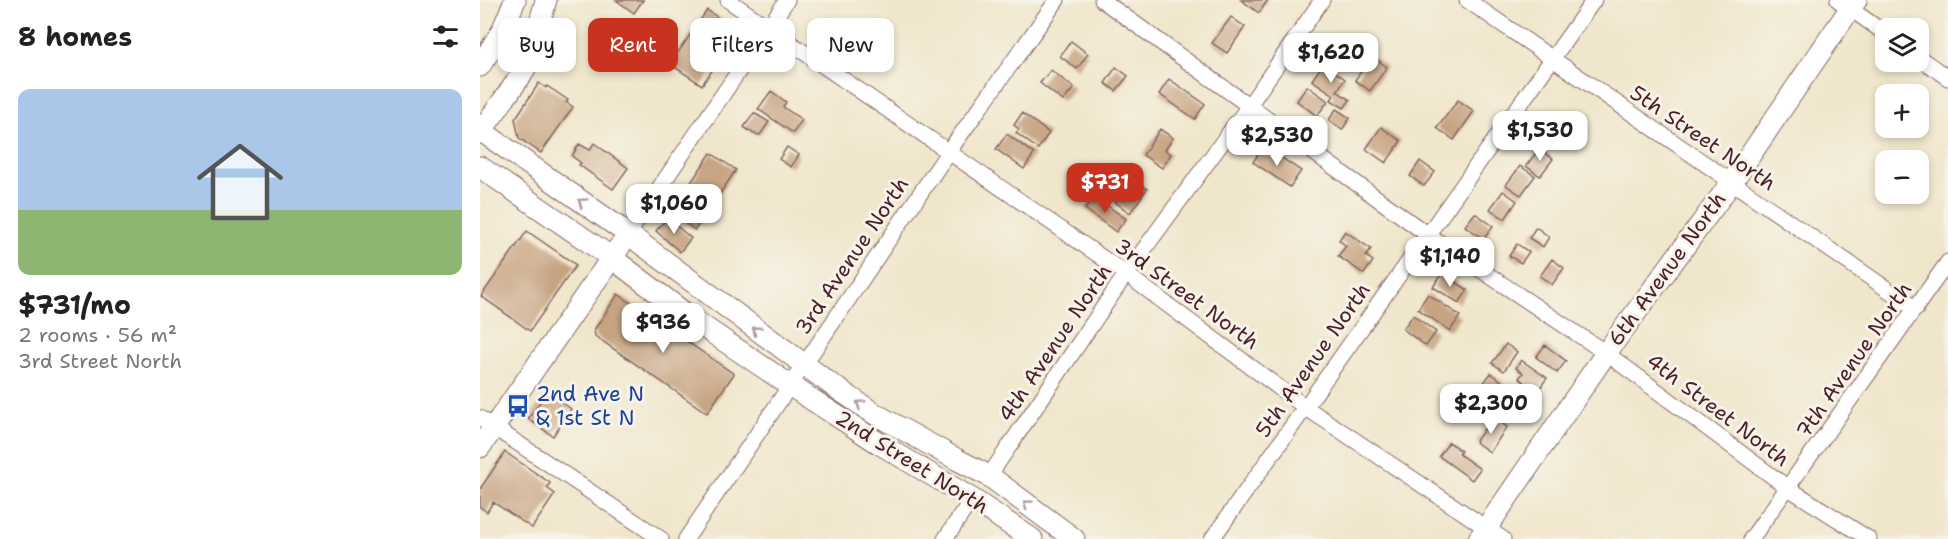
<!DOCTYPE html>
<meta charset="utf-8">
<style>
:root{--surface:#fff;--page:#f2f2f2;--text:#222;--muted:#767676;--accent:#c8321e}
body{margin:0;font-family:"Shantell Sans",sans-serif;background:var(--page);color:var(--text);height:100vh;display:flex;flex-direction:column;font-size:22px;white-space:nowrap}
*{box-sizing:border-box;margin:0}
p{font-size:20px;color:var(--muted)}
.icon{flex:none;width:33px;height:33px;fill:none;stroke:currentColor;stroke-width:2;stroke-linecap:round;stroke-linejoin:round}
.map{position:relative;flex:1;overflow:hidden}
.side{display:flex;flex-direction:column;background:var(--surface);width:480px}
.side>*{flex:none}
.hud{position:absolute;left:18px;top:18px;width:570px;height:54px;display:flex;gap:12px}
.tools{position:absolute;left:1395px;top:18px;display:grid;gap:12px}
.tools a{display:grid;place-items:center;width:54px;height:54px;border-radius:12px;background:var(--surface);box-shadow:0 3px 9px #0003;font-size:30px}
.price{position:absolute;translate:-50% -51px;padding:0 14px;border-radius:12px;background:#fff;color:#222;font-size:20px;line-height:39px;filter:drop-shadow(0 2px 3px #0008)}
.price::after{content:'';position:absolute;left:50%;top:36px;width:18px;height:14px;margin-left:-9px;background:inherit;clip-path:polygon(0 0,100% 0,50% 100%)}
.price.on{background:var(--accent);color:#fff}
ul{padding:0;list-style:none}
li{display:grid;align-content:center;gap:12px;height:318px;padding:0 18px}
li span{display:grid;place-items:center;height:186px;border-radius:12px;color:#555}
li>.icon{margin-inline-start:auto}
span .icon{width:108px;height:108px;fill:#fffc;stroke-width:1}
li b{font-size:26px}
h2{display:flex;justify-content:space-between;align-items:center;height:72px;padding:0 18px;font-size:26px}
.tag{padding:0 21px;border-radius:12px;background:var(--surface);box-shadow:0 3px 9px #0003;font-size:21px;line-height:54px}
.tag.on{background:var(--accent);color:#fff}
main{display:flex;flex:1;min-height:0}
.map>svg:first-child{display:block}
.building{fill:#c6a381}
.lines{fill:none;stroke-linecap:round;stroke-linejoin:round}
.street-casing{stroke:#846563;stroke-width:17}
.secondary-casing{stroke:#846563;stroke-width:23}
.street{stroke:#fff;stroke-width:15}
.secondary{stroke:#fff;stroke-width:21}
.oneway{stroke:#ae9aa0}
.labels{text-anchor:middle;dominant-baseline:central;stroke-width:6;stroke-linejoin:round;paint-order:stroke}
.street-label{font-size:21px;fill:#4a1f2b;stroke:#f7f3e8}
.transit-label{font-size:21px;fill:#164399;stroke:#f7f3e8;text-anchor:start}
</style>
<main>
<section class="side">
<h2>8 homes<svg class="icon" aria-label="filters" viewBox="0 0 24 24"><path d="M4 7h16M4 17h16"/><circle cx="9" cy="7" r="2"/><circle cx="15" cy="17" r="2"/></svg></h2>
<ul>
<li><span style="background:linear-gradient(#a9c7e8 65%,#8fb573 0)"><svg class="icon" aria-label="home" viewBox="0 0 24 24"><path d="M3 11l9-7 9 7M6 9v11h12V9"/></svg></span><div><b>$731/mo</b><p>2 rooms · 56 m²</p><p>3rd Street North</p></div></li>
</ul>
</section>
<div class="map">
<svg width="1468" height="539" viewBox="0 0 1468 539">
<rect width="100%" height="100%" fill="#f7f3e8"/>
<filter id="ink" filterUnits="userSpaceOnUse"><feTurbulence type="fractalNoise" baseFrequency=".0167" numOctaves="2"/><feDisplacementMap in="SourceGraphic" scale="12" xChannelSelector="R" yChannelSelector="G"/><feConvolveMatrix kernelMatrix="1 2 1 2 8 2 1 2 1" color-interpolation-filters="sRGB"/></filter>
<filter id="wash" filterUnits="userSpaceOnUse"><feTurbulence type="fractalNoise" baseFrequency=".008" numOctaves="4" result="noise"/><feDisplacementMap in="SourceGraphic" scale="24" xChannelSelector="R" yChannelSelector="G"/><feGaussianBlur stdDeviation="1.35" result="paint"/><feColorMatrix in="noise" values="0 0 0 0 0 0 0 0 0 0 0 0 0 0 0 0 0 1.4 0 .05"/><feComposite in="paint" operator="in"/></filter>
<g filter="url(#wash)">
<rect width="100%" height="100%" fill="#f0e6cb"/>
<g id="blocks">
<path class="building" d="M136,0h27l-9,13z
M761,0h27l-9,13z
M227,10l32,22 -37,53 -32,-21z
M751,17l14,10 -18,26 -15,-10z
M591,41l17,13 -11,15 -17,-13z
M892,56l15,11 -17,24 -15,-11z
M843,64l22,15 -8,12 13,9 -6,8 -13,-8 3,-5 -22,-15z
M636,67l12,9 -12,15 -11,-8z
M571,70l23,18 -11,13 -23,-18z
M689,79l36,25 -10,15 -36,-25z
M59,83l7,5 1,-2 21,14 -2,2 7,5 -32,46 -22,-15 -4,-19z
M827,86l21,15 -11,15 -20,-15z
M291,91l15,11 -3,5 19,13 -9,13 -35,-24z
M978,100l16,11 -20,29 -17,-12z
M856,109l14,9 -8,12 -13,-10z
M274,113l15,9 -9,13 -6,-1 -10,-7z
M542,113l27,20 -11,16 -22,-16 3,-4 -5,-4z
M901,127l20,14 -15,22 -20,-14z
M680,129l13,9 -8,12 6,4 -9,14 -19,-13z
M527,134l27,20 -10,15 -28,-20z
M114,143l34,25 -15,21 -34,-24 2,-2 -9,-7 7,-12 11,6z
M784,146l37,25 -11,16 -37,-25z
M307,147l12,8 -8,12 -12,-8z
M1059,149l14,10 -13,17 -14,-10z
M231,153l25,17 -41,60 -25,-17z
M940,161l15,11 -11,14 -14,-10z
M1040,166l15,10 -14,19 -15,-10z
M652,178l15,11 -17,24 -15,-11z
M1023,191l14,10 -12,18 -15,-10z
M614,196l32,23 -10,13 -31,-23z
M995,213l18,13 -9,13 -19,-13z
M187,218l24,20 -11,14 -24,-21z
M1056,227l13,10 -6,10 -14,-9z
M47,231l49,34 -46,66 -49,-35z
M865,231l26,18 -5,7 7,5 -9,13 -26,-18 8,-10 -7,-6z
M1037,244l12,8 -8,11 -12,-7z
M1072,259l12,9 -12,17 -12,-9z
M962,273l26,17 -9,13 -26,-16z
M138,294l116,80 -27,39 -112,-77 -1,-6z
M948,294l32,22 -10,15 -32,-22z
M933,315l23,17 -10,14 -23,-17z
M1026,344l11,8 -13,19 -12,-8z
M1065,345l21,16 -9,12 -21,-16z
M1041,360l26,18 -10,14 -18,-14 4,-5 -7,-5z
M1011,373l13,10 -13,19 -14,-10z
M67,392l24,17 -18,27 -25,-17z
M1013,417l14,10 -17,25 -15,-10z
M969,442l12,9 -2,3 21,15 -8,11 -33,-24z
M25,452l45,31 -3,5 8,6 -23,34 -39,-26 -6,10 -7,-5v-18z"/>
</g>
</g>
<g filter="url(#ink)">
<use href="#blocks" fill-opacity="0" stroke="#846563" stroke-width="1.5"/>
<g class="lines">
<g class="street-casing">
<path id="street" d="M248,0l398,274 179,133 198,132
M622,0l326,235 178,118 182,135 81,51
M987,0l449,309
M1358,0l48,34
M1438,57l30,21
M148,234l159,-234
M0,418l181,121
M509,476l137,-202 122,-167 74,-107
M206,539l263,-388 108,-151
M465,539l27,-40
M732,539l382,-539
M1271,539l197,-277"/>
</g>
<g class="secondary-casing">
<path id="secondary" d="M0,66l22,-35 13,-31
M0,130l148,104 204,151 43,29 83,46 31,16 85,63
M0,133l42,-59 8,-16 16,-58
M0,167l132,91 83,63 96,65 89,58 92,55 60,40
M0,447l140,-201
M999,539l127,-186 125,-170 125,-183"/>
</g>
<use href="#street" class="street"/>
<use href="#secondary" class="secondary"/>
</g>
<defs><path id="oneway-chevron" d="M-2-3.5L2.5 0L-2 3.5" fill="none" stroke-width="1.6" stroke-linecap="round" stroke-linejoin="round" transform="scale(1.5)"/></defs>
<g class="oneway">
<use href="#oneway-chevron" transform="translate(102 202) rotate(-145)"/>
<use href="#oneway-chevron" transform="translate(276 330) rotate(-143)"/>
<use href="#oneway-chevron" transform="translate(380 404) rotate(-146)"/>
<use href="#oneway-chevron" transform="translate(547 504) rotate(-143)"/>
</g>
</g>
<defs>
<g id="bus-bare" transform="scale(1.8)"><path d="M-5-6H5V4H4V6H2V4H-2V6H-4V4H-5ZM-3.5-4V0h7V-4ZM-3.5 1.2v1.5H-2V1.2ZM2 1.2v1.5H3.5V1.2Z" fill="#1a4fb4" stroke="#f7f3e8" stroke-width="2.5" paint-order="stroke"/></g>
</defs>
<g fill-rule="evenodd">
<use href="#bus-bare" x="38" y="406"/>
</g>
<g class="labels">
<g class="street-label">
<text transform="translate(1223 138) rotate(34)">5th Street North</text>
<text transform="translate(372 256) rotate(-56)">3rd Avenue North</text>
<text transform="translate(1187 269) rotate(-54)">6th Avenue North</text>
<text transform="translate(707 294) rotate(36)">3rd Street North</text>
<text transform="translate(575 343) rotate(-56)">4th Avenue North</text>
<text transform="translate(833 360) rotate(-55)">5th Avenue North</text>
<text transform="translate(1374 360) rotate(-55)">7th Avenue North</text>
<text transform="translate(1238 410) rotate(37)">4th Street North</text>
<text transform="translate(432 462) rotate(32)">2nd Street North</text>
</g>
<g class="transit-label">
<text x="56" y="394">2nd Ave N<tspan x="56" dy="24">&amp; 1st St N</tspan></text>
</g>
</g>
</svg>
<div class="tools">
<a><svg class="icon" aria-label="layers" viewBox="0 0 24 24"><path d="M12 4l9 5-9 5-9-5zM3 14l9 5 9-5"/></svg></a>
<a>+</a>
<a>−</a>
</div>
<b class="price" style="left:851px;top:84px">$1,620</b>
<b class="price" style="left:1060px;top:162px">$1,530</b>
<b class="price" style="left:797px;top:167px">$2,530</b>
<b class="price on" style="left:625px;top:214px">$731</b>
<b class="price" style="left:194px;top:235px">$1,060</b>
<b class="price" style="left:970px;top:288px">$1,140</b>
<b class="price" style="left:183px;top:354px">$936</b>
<b class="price" style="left:1011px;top:435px">$2,300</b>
<div class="hud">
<a class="tag">Buy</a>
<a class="tag on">Rent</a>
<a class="tag">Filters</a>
<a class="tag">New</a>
</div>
</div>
</main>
